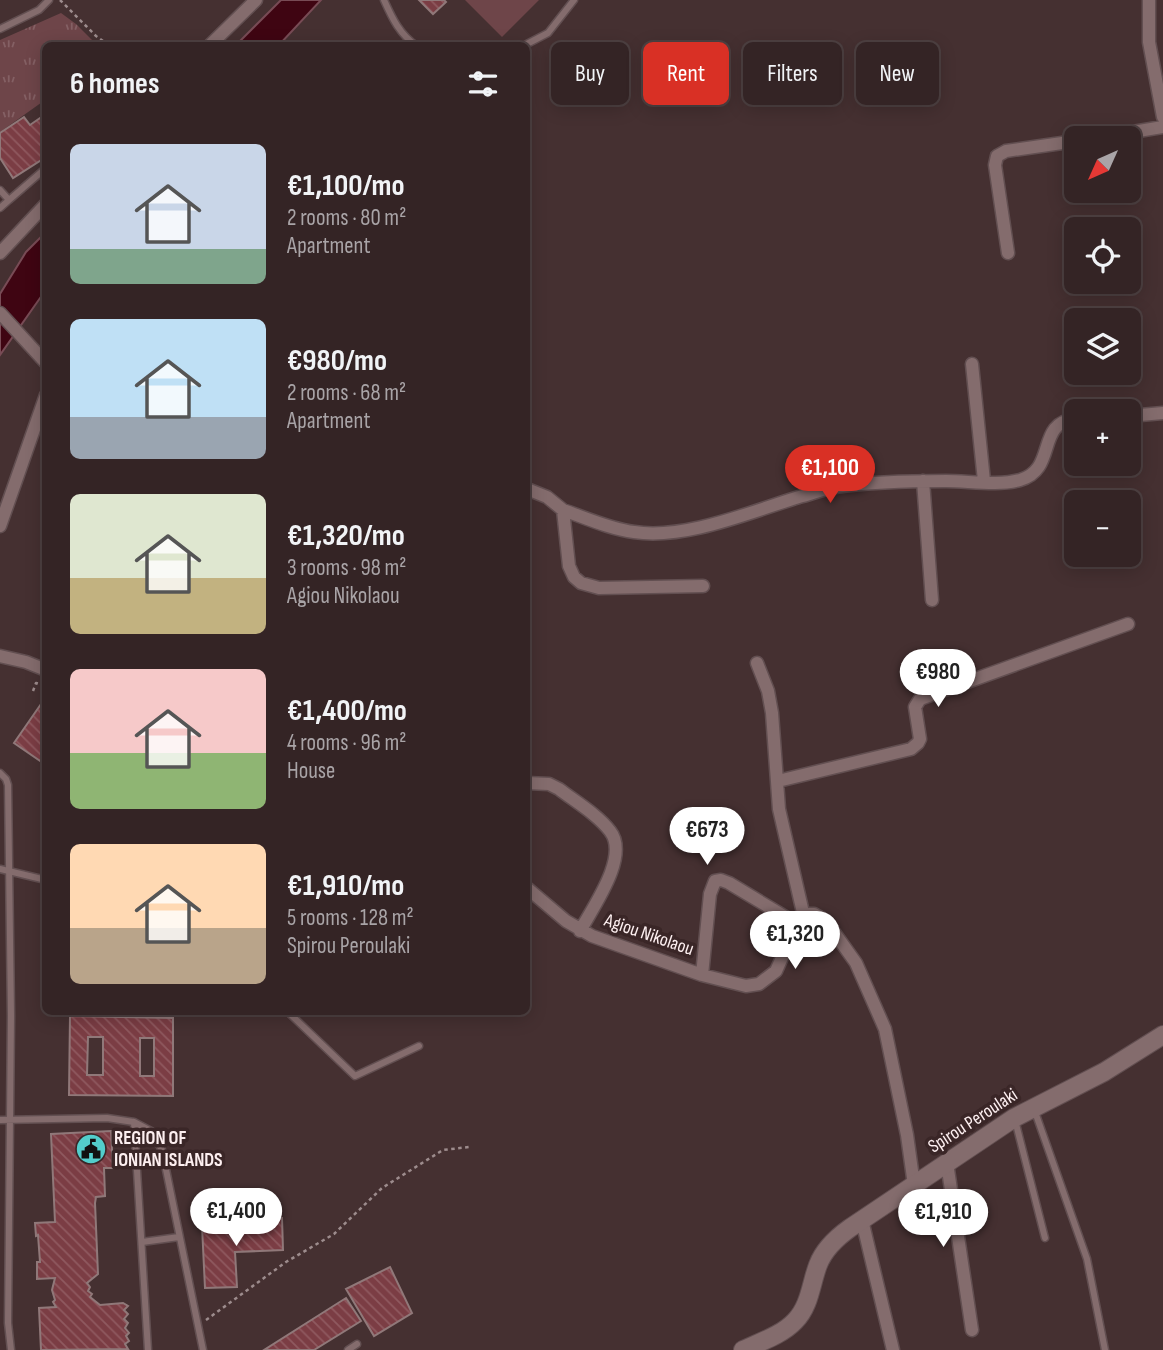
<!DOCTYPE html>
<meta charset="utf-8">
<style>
:root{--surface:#342425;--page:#3c2c2d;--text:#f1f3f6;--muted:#a9a4a7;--line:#4e4142;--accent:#d93025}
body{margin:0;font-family:"Sofia Sans Condensed",sans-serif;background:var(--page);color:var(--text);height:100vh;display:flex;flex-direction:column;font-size:26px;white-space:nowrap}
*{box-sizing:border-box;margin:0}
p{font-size:23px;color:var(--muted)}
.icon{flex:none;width:38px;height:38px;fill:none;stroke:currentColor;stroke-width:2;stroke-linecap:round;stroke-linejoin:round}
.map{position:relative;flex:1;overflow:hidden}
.side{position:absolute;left:42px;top:42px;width:488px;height:973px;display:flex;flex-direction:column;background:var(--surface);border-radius:10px;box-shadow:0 4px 18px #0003,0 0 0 2px var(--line)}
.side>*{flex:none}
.guide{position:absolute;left:551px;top:42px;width:506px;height:63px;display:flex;gap:14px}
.needle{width:46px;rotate:225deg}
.controls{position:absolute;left:1064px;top:126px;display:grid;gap:14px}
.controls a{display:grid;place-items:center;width:77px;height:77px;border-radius:10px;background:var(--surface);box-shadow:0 4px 18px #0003,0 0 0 2px var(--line);font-size:35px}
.price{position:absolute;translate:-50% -60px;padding:0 16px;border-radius:24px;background:#fff;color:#222;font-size:23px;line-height:46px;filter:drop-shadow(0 2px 4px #0008)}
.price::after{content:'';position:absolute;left:50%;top:42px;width:21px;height:16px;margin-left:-10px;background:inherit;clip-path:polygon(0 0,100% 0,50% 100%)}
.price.active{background:var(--accent);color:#fff}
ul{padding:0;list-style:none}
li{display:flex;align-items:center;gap:21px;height:175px;padding:0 28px}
li span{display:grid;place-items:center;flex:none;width:196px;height:140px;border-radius:10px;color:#555}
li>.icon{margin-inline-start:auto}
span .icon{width:84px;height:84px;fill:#fffc;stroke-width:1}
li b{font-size:30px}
h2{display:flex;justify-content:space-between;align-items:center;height:84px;padding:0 28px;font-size:30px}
.chip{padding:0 24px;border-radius:10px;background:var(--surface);box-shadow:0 4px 18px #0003,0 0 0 2px var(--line);font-size:24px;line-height:63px}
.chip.active{background:var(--accent);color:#fff}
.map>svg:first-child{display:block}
.grass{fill:url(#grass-tufts)}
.garden{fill:#6e4549}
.water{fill:#3f0512;stroke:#784b55;stroke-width:2}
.building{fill:url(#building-back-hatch);stroke:#907879;stroke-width:2;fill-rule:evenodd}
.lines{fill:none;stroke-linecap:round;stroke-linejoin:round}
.lane-casing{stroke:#624f51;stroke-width:9}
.street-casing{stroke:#624f51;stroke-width:15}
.secondary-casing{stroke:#624f51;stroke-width:20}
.path{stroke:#9d8c8d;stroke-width:2.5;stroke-dasharray:3.5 3.5;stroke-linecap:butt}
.lane{stroke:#846c6d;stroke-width:6}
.street{stroke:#846c6d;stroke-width:12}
.secondary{stroke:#846c6d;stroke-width:18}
.labels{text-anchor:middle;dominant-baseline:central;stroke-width:7;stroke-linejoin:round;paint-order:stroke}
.street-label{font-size:19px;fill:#fdeff0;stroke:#3a2627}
.poi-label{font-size:19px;font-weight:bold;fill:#fdeff0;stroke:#3a2627;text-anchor:start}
</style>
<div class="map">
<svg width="1163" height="1350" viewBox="0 0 1163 1350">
<defs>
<pattern id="grass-tufts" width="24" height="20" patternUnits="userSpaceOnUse" patternTransform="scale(1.75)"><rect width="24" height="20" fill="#6e4549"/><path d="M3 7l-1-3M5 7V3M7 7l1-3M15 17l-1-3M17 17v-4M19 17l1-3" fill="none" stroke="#846064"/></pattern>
<pattern id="building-back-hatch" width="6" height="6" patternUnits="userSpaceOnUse" patternTransform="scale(1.75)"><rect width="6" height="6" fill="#7b3d44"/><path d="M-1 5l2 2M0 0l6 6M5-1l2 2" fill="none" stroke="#8f595f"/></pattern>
</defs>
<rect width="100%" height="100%" fill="#453031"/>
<path class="grass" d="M61,13l15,11 21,21 -51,1 -1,54 -45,32v-92z"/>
<path class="garden" d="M465,0h74l-37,37z"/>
<path class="water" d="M281,0h40l-42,45h-43z
M45,233v58l-45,64v-61l26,-42z"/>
<path class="building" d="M419,0h25l2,2 -13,12z
M46,114v29l-3,2 3,12 -33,21 -13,-20v-25l24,-16 6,8z
M41,704l5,3v58l-32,-22z
M142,1012h31v6l-31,-1z
M70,1016l103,2v78l-104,-1zM88,1037h15v38h-16zM140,1038h14v38h-14z
M111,1131l2,37h-9l1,28 -9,1 -1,6 3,71 -11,9 3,4 -2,4 4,3 -2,3 10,8 23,-2 5,3 -4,4 4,4 -4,5 4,4 -3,5 4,5 -3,3 3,5 -4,3 3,5 -87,1 -2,-42 17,-1 -3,-5 2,-2 -3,-10 3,-12 -18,1v-17h3l-2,-27 -2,1 -1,-13 20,-1 -4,-88z
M282,1218l1,32 -48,2 2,35 -32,1 -3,-62 38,-2 1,5h13l-1,-9z
M390,1267l22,46 -38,23 -28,-47z
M346,1298l15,23 -47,29h-50z"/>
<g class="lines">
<g class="lane-casing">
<path id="lane" d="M384,0c8,18 16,35 33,46
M0,29l39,-19 10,-10
M523,46l25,-13 26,-33
M0,190l9,10 37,-32
M0,208l9,-8
M0,773l6,6 2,6 3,231 -3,307 3,27
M0,869l46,11
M288,1012l67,64 64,-30
M1034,1109l53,150 18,91
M0,1120l107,-2 27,4 14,228
M1015,1120l30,118
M134,1122l17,9 11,19 41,200
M142,1242l37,-5
M348,1350l9,-6"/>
</g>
<g class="street-casing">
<path id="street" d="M1149,0v42l14,75
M209,46l47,-46
M1097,138l66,-11
M0,253l46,-49
M1008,253l-13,-88 2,-9 9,-5 70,-10
M0,313l46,50
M972,364l12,117
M1129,416l34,-3
M923,481l9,119
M527,489l20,8 16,13 6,56 5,11 7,6 18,5 104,-2
M563,510c23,8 47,19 71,22 51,8 116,-20 165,-35 12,-3 24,-8 36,-10 36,-5 75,-6 111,-6 23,0 52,5 74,-1 38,-11 15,-58 56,-61
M0,526l46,-131
M0,656l26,6 20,8
M757,663l11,28 4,22 7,96 25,108
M778,781l133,-32 7,-6 2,-4 -5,-32 5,-8 208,-75
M527,783l22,1 10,5c17,13 39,26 51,42 20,25 -17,76 -30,100
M527,888l39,33 26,15 110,39 44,11 13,-2 17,-13 21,-47 12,-10h5l12,7 30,42 29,66 22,106 7,50
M702,975l8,-81 5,-13 6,-1 8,3 68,41
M947,1163l25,167
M862,1220l31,130"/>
</g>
<g class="secondary-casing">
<path id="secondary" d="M743,1350c17,-8 39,-15 52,-29 15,-15 16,-38 23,-56 6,-16 18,-27 32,-37l164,-110 90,-46 59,-37"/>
</g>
<path class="path" d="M60,0l36,36 14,10
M33,691l3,-8 10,3
M206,1320l80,-58 48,-28 48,-46 61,-38 26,-3"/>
<use href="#lane" class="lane"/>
<use href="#street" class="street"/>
<use href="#secondary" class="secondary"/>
</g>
<defs>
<g id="civic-disc" transform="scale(1.575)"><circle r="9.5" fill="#53cdcb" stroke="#3a2627"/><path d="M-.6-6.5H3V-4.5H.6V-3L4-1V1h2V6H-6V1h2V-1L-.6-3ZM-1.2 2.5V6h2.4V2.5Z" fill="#111"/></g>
</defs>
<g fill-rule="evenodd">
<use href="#civic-disc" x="91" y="1149"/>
</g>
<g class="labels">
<g class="street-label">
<text transform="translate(649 935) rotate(19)">Agiou Nikolaou</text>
<text transform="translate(973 1121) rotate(-33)">Spirou Peroulaki</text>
</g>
<g class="poi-label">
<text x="114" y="1138">REGION OF<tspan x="114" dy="22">IONIAN ISLANDS</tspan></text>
</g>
</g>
</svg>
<div class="controls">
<a><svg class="needle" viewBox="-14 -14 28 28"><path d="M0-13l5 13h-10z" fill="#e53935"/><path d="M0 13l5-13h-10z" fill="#a9a4a7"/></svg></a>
<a><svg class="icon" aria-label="locate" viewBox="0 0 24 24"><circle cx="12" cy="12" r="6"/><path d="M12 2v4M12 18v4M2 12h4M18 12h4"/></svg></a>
<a><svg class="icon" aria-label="layers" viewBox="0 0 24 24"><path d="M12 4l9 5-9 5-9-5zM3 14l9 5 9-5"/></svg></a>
<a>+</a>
<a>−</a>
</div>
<b class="price active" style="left:830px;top:505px">€1,100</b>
<b class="price" style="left:938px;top:709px">€980</b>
<b class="price" style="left:707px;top:867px">€673</b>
<b class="price" style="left:795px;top:971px">€1,320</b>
<b class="price" style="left:236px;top:1248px">€1,400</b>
<b class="price" style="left:943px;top:1249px">€1,910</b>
<div class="guide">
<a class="chip">Buy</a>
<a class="chip active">Rent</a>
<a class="chip">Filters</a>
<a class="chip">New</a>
</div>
<section class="side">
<h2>6 homes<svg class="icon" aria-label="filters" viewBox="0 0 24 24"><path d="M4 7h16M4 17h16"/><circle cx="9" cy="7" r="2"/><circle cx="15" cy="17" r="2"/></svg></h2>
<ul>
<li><span style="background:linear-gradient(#c9d6e8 75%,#7fa58c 0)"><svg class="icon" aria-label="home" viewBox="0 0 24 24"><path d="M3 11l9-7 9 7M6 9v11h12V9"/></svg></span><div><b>€1,100/mo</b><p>2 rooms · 80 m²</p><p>Apartment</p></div></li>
<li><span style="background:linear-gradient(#bfe0f5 70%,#9aa5b1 0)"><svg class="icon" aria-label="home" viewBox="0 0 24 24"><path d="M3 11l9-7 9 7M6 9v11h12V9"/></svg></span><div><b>€980/mo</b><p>2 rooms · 68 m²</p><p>Apartment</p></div></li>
<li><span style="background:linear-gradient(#dfe7d0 60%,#c2b280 0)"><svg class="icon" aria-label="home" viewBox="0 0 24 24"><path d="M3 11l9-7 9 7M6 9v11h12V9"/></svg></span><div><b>€1,320/mo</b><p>3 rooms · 98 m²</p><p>Agiou Nikolaou</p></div></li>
<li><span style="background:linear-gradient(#f6c9c9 60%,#8fb573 0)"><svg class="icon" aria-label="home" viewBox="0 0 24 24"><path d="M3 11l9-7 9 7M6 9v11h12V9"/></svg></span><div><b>€1,400/mo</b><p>4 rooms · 96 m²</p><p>House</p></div></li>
<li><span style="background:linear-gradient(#ffd9b3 60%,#b9a48a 0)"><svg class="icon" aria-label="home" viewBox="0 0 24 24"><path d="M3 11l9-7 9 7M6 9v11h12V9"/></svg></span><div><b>€1,910/mo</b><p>5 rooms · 128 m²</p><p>Spirou Peroulaki</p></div></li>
</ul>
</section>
</div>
